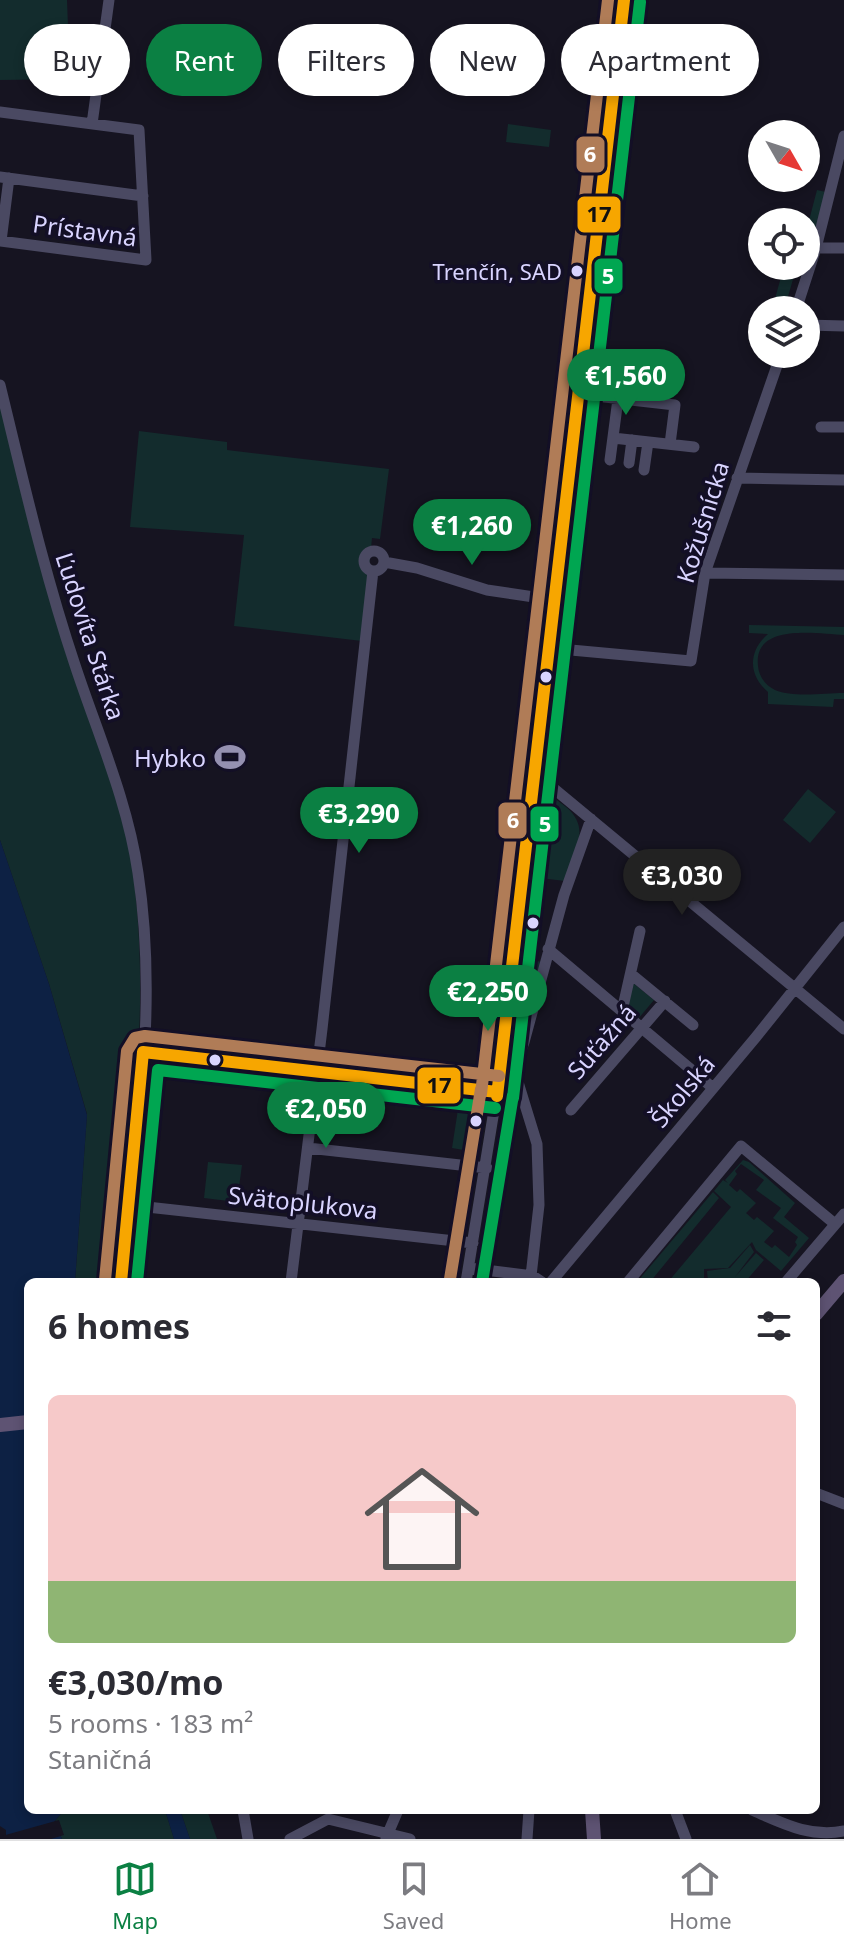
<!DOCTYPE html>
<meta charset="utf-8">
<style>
:root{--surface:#fff;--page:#f2f2f3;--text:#2b2b33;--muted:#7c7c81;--line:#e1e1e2;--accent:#0b8043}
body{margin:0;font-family:"Noto Sans",sans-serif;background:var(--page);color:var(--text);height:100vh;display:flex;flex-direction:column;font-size:30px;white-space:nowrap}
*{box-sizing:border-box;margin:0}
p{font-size:26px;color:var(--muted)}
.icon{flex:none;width:44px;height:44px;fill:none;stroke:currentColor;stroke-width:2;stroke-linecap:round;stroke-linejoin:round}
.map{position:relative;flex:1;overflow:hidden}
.side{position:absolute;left:24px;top:1278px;width:796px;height:536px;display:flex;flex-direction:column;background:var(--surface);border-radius:12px;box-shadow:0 4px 12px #0003}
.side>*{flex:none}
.top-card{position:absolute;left:24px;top:24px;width:796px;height:72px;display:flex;gap:16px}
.needle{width:52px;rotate:129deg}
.tools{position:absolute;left:748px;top:120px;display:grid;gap:16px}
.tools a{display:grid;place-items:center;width:72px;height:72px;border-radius:50%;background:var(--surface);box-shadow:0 4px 12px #0003;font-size:40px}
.price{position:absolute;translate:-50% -68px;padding:0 18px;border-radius:28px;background:var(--accent);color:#fff;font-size:26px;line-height:52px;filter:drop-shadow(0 2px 4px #0008)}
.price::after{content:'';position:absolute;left:50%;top:48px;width:24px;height:18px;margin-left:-12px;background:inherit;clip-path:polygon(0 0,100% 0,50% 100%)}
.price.on{background:#222;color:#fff}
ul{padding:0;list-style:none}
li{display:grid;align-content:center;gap:16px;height:424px;padding:0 24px}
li+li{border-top:2px solid var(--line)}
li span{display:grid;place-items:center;height:248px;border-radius:12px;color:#555}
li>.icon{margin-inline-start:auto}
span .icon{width:144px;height:144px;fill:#fffc;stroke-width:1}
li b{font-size:34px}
h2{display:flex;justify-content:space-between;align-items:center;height:96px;padding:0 24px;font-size:34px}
.chip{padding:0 28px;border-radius:36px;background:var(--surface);box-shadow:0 4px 12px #0003;font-size:28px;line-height:72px}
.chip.on{background:var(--accent);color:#fff}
.dock{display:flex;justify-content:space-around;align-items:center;height:112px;border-top:2px solid var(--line);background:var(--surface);font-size:22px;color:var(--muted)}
.dock a{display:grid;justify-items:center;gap:4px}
.dock .on{color:var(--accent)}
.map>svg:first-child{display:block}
.green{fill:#132c2d;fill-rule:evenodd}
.water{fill:#0d2144}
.pier{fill:#161421}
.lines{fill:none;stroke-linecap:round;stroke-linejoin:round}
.minor{stroke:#4a4962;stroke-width:11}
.major{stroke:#5e5373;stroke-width:14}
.bus-1-casing{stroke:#130f26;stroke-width:18}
.bus-2-casing{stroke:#130f26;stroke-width:18}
.bus-3-casing{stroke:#130f26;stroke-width:18}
.bus-1{stroke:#f7a600;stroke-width:12}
.bus-2{stroke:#00a651;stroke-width:12}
.bus-3{stroke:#b07c57;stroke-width:12}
.bus-dot{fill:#d9d4ff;stroke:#130f26;stroke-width:3}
.labels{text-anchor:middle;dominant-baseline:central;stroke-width:7;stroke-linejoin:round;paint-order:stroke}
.bus-label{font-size:22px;fill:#d9d4ff;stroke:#130f26;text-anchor:end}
.street-label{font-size:24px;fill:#d9d4ff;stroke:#130f26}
.poi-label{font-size:24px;fill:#d9d4ff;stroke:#130f26;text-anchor:end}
.line-badge{stroke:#130f26;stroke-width:3}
.badge-label{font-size:22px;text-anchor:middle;font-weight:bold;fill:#fff}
.pale-badge-label{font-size:22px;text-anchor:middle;font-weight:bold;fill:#111}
</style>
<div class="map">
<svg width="844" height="1839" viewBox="0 0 844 1839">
<rect width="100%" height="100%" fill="#161421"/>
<path class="green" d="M0,0h67l3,79 -70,1z
M508,124l43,6 -2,17 -43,-5z
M817,190l13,3 -20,78 -14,-5h10v-34z
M784,266l12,3 -11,38 8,3h-18l-2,-4z
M0,402l127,433c28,149 5,298 -11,447h-41l12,-168 -38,-130 -49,-144z
M139,431l88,11v8l162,19 -9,70 -8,-1 -10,103 -128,-15 10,-91 -114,-8z
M749,625l95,2v8c-26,-1 -91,-13 -86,31 1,11 8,20 17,24 19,8 49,3 69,3v6h-10l-1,8 -65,-3v-12c-20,-17 -20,-41 0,-58l-19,-1z
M808,789l28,23 -26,31 -27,-23z
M544,795c9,1 14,6 22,12 26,21 8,47 -1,74l-33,-4 7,-71 1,-9z
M532,960l10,2 -26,87 -4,-2 8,-72z
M633,983l21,17 -16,19 -12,-10z
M459,1103l24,4 -5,43 -3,2 -23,-4z
M743,1160l6,2 46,41 -11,14 25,21 -28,33 -25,-21 -4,-8 -24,26 -24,1v13h-36l63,-75 -17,-16 9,-11 5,3 -3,-3zM741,1164l23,16 -8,10 25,18 -8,10 25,19 -3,5 2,3 -8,12 -14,-12 -3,3 -8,-6 10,-11 -17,-14 -3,3 -8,-7 10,-10 -16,-14 -3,3 -8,-7 8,-11 -2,-3z
M208,1162l34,3 -5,37 -33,-4z
M713,1192l6,6 -69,84h-13z
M750,1245l4,7 -19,25 21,-24 8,7 -19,22 -37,-1 -1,-10 23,-3z
M64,1810h101l9,29h-112l-8,-17z
M180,1810h27l10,29h-27z"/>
<path class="water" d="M0,840l49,144 38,131 -12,167h-47v528h36l-10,12 8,17h-56v-9l-6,-4z
M165,1810h15l10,29h-16z"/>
<path class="pier" d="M59,1820l5,15 -13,4h-49v-3z"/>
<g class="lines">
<path class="minor" d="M0,112l139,18 7,130 -146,-19
M92,124l17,-124
M0,177l143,19
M1,241l8,-63
M816,248h28
M796,310l20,-62 28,-112
M806,325l38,1
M582,366l55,7
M0,385c23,94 44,188 75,280 22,67 53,137 63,208 21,135 -3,275 -17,409
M578,394l97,11 -5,39
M821,427h23
M613,438l81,9
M610,460l8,-61
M629,463l3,-23
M644,470l4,-28
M737,478l107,2
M364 561a10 10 0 1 1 20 0a10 10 0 1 1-20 0Z
M384,562l33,6 70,22 67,10
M705,573l139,2
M549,648l142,13 14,-88 76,-219
M535,773l309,256
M548,949l165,139
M631,974l62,51
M622,1011l18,-80
M143,1052l354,40
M497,1096l127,-1096
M571,1110l94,-109
M308,1148l179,20
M129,1205l344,38
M469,1268l64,8 9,6
M531,1276l8,-71 -2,-61 -23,-75 10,-27 40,-147 27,-76
M291,1282l31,-253 51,-458
M466,1282l31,-190
M551,1282l205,-245 88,-110
M628,1282l113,-136 94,78
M786,1282l58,-68
M816,1493l28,11
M243,1810l5,29
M675,1810l11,29
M752,1810c30,13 58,28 92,21
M386,1838l12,-28
M290,1839l38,-20 82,20
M527,1839l2,-29"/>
<path class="major" d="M816,1314l28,-33
M0,1425l28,-3
M592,1810l2,29"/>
<g class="bus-1-casing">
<path id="bus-1" d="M143,1052l354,40
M497,1096l127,-1096
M121,1282l22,-230"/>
</g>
<g class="bus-2-casing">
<path id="bus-2" d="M513,1098l127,-1096
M137,1282l21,-212 337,38
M482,1282l31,-187"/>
</g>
<g class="bus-3-casing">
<path id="bus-3" d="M481,1094l127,-1094
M450,1279l31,-190
M105,1280l22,-229 8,-13 10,-2 354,40"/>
</g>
<use href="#bus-1" class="bus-1"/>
<use href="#bus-2" class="bus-2"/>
<use href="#bus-3" class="bus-3"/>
</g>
<defs>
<g id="stadium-bare" transform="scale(2.4)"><path d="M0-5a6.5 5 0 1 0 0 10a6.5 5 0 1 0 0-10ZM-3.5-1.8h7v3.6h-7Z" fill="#9591b1" stroke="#130f26" stroke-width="2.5" paint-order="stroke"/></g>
</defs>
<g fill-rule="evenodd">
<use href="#stadium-bare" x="230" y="757"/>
</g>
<g class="bus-dot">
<circle cx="577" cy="271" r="7"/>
<circle cx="546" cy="677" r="7"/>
<circle cx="533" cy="923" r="7"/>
<circle cx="215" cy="1060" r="7"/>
<circle cx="476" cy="1121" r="7"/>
</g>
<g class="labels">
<g class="bus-label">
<text x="562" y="271">Trenčín, SAD</text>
</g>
<g class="street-label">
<text transform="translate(85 230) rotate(8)">Prístavná</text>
<text transform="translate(702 522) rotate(-73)">Kožušnícka</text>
<text transform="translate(91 636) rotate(72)">Ľudovíta Stárka</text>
<text transform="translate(601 1041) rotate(-49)">Súťažná</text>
<text transform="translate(682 1091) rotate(-50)">Školská</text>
<text transform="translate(303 1202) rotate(6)">Svätoplukova</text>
</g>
<g class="poi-label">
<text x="206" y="757">Hybko</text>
</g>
</g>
<g class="line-badge">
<rect x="575" y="135" width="31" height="39" rx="8" fill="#b07c57"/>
<rect x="576" y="195" width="46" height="39" rx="8" fill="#f7a600"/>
<rect x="593" y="257" width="31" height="38" rx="8" fill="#00a651"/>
<rect x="497" y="801" width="31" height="39" rx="8" fill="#b07c57"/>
<rect x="529" y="805" width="31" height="38" rx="8" fill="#00a651"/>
<rect x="416" y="1066" width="46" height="39" rx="8" fill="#f7a600"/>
</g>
<g class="badge-label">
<text x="590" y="162">6</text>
<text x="608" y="284">5</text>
<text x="513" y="828">6</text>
<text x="545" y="832">5</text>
</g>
<g class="pale-badge-label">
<text x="599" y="222">17</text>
<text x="439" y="1093">17</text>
</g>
</svg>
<div class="tools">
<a><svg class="needle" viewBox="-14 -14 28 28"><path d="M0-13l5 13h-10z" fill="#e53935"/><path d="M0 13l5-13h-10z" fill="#7c7c81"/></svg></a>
<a><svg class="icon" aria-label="locate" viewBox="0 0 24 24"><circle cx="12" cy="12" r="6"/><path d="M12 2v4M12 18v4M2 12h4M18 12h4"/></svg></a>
<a><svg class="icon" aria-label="layers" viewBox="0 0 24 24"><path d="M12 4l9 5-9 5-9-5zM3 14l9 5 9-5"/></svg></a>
</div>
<b class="price" style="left:626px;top:417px">€1,560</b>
<b class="price" style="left:472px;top:567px">€1,260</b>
<b class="price" style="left:359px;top:855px">€3,290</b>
<b class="price on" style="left:682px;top:917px">€3,030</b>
<b class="price" style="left:488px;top:1033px">€2,250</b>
<b class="price" style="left:326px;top:1150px">€2,050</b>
<div class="top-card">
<a class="chip">Buy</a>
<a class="chip on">Rent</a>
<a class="chip">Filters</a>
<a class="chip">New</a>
<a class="chip">Apartment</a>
</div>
<section class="side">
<h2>6 homes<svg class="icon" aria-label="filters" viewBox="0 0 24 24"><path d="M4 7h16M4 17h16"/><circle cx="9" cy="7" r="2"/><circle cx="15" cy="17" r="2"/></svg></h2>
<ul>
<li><span style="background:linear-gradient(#f6c9c9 75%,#8fb573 0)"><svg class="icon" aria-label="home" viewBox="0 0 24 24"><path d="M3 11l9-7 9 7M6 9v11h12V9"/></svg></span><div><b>€3,030/mo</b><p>5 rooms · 183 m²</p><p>Staničná</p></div></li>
</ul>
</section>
</div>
<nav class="dock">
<a class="on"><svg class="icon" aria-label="map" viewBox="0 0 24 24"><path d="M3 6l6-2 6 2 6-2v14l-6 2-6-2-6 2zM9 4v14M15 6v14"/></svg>Map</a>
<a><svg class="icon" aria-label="saved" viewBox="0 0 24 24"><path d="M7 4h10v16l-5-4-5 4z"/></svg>Saved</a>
<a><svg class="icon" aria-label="home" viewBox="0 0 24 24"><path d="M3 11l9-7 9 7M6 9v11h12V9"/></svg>Home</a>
</nav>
